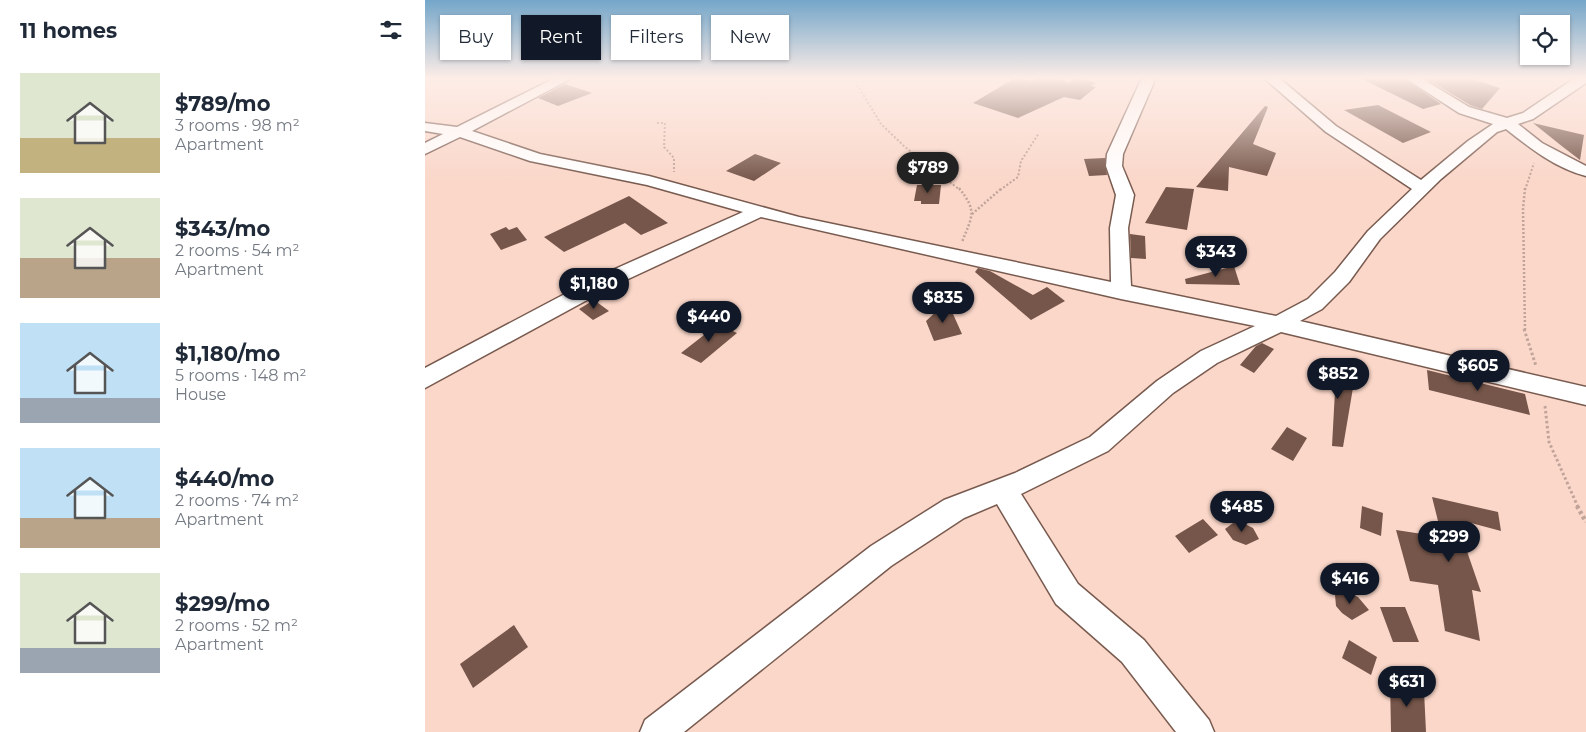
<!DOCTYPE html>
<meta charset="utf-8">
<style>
:root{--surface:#fff;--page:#f2f2f3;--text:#1f2937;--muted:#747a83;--accent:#111827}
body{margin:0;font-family:Montserrat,sans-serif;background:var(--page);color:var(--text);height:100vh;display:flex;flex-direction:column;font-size:19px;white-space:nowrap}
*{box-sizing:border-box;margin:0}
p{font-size:16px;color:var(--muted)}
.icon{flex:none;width:28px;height:28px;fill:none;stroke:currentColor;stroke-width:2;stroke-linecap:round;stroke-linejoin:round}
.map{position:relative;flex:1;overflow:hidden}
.sheet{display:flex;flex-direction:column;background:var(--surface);width:425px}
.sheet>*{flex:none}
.banner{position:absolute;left:15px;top:15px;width:475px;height:45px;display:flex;gap:10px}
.fabs{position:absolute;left:1095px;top:15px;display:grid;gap:10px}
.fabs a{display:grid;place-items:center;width:50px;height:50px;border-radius:0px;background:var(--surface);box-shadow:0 1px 4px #0004;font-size:25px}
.price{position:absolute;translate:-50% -42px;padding:0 11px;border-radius:18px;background:var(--accent);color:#fff;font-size:16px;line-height:32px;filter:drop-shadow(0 1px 2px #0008)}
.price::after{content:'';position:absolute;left:50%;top:30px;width:15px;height:11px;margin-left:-8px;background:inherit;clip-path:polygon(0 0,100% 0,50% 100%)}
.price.on{background:#222;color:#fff}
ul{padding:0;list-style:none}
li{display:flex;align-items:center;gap:15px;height:125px;padding:0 20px}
li span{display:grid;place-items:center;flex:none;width:140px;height:100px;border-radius:0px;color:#555}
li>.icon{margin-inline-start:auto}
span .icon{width:60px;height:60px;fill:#fffc;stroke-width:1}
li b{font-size:21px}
h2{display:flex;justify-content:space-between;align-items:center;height:60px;padding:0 20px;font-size:21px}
.tag{padding:0 18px;border-radius:0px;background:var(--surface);box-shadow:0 1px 4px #0004;font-size:18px;line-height:45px}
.tag.on{background:var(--accent);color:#fff}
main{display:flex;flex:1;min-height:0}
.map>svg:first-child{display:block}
.building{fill:#76564a}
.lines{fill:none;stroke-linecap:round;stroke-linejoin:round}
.minor-casing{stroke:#785a4f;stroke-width:3}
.path-far3{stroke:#c1a499;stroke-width:2;stroke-dasharray:2 2;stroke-linecap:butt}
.path-far2{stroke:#c1a499;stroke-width:2.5;stroke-dasharray:2 2;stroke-linecap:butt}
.path-far1{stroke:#c1a499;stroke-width:3;stroke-dasharray:2.5 2.5;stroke-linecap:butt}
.path{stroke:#c1a499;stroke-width:4.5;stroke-dasharray:3 3;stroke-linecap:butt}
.minor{fill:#fff;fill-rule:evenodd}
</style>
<main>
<section class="sheet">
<h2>11 homes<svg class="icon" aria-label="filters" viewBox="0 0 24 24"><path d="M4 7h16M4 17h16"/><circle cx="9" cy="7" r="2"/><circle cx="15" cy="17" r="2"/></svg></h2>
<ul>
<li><span style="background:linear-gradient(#dfe7d0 65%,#c2b280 0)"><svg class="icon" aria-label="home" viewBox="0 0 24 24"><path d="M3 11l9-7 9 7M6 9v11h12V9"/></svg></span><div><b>$789/mo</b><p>3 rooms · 98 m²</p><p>Apartment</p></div></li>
<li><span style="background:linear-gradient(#dfe7d0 60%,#b9a48a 0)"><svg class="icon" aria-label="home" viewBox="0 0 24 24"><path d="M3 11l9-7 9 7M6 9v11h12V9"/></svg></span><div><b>$343/mo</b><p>2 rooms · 54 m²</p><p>Apartment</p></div></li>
<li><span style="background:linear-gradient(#bfe0f5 75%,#9aa5b1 0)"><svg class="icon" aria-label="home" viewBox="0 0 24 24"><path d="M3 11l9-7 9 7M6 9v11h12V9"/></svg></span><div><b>$1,180/mo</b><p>5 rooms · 148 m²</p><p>House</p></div></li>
<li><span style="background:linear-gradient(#bfe0f5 70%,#b9a48a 0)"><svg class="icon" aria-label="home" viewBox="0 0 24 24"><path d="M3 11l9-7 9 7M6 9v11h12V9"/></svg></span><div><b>$440/mo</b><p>2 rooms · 74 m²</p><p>Apartment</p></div></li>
<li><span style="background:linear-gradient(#dfe7d0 75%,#9aa5b1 0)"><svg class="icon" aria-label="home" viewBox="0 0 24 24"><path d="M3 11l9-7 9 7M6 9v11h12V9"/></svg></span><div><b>$299/mo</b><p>2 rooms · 52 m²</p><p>Apartment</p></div></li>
</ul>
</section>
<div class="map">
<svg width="1161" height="732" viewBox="0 0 1161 732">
<rect width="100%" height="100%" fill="#fad7c9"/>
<path class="building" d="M590,78l17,3 5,-3h20l12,5 4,-5h6l17,5 -5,3 5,1 -16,13 -16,-3 -46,21 -45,-15z
M935,78h43l38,26 -18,5z
M1000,78h44l31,10 -18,21 -12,-4z
M140,84l27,9 -34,13 -20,-8z
M953,105l53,27 -28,11 -59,-33z
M840,106l3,1 -15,37 23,9 -9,23 -38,-9 -1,24 -32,-4z
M1108,123l51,12 -4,25 -17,-13z
M330,154l26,9 -27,18 -28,-10z
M680,158l2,17 -18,1 -5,-17z
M492,185h24l-2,19h-18v-3h-7z
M741,187l28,2 -7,41 -42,-7z
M204,196l39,27 -27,12 -16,-12 -61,29 -20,-15z
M81,227l3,3 8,-3 10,13 -26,10 -11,-16z
M705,234l15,2 1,23 -15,-1z
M809,266l6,19 -54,-1 -1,-5z
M553,268l12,3 43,24 14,-8 18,14 -34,19 -56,-48z
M169,300l15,11 -16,9 -14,-11z
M524,305l13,29 -28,7 -8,-20 15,-14 3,2z
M293,324l19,9 -36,30 -20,-10z
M837,343l12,6 -20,24 -14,-8 16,-19z
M896,366l34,10 -12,71 -11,-1 3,-55 -18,-5z
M1002,370l98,24 5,21 -101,-25z
M862,427l20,11 -14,23 -22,-12z
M1007,497l66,15 3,19 -30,-8 2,7 -14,-2 22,64 -9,-2 8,51 -35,-10 -7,-46 -28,-4 -14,-51 46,7z
M937,506l21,7 -2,23 -21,-8z
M778,519l15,16 -29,18 -14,-17z
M816,522l12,6 6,11 -13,6 -13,-5 -8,-11 8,-6z
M919,591l14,6 11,13 -17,10 -10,-7 -6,-7 -1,-11z
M955,607h25l14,35h-26z
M89,625l14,22 -55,41 -13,-24z
M924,640l28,17 -6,18 -29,-17z
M965,678l34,13 2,41h-35z"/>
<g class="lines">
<g class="minor-casing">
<path id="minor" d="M130,78h17l-100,53 68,23 109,22 150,41 312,65 -1,-54 6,-33 -10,-29 1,-12 33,-72 6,-4 6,1 2,3 -31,72 -1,12 12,29 -6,33 3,58 145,30 32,-17 27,-27 33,-41 44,-42 -86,-57 -62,-54h15l57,48 85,54 47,-39 25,-17 -34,-11 -54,-35h16l48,29 38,11 16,-5 52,-35h11v5l-53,36 -15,5 24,19 44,23v10c-31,-8 -56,-28 -80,-47l-9,3 -56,47 -61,60 -31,43 -27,27 -22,12 286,66v18l-305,-73 -64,31 -44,30 -65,58 -87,43 57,90 66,56 65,80 5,12h-38l-54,-70 -66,-58 -59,-100 -33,14 -73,48 -207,166h-44l5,-12 226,-174 73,-46 71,-27 75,-36 67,-56 44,-30 54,-25 -134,-27 -360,-82 -150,70 -186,101v-20l172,-91 146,-65 -96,-27 -117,-24 -70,-24 -35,17v-11l18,-9 -18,-3v-8l32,4z"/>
</g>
<path class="path-far3" d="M428,78l28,46 24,23 55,43
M232,123h8l-1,24 10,11v14
M575,190l18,-13 3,-16 18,-28
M1100,190l9,-27"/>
<path class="path-far2" d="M534,188c19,24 13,28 3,54
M547,214l30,-26
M1100,330l-2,-121 2,-21"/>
<path class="path-far1" d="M1099,329l12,37
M1120,406l4,36 29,65"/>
<path class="path" d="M1152,506l9,16"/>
<use href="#minor" class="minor"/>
</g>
<linearGradient id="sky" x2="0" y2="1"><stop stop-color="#74a6c9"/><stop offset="0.43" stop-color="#fdede7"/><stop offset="1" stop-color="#fdede7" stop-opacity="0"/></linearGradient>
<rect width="1161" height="181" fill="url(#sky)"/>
</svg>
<div class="fabs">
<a><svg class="icon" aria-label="locate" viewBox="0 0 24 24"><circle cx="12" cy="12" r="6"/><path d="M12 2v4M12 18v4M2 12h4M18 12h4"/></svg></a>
</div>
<b class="price on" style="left:503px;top:194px">$789</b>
<b class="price" style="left:791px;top:278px">$343</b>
<b class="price" style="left:169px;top:310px">$1,180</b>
<b class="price" style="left:518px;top:324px">$835</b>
<b class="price" style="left:284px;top:343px">$440</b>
<b class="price" style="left:1053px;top:392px">$605</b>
<b class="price" style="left:913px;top:400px">$852</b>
<b class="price" style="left:817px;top:533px">$485</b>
<b class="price" style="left:1024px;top:563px">$299</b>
<b class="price" style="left:925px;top:605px">$416</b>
<b class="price" style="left:982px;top:708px">$631</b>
<div class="banner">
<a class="tag">Buy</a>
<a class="tag on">Rent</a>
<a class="tag">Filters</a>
<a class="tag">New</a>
</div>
</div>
</main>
